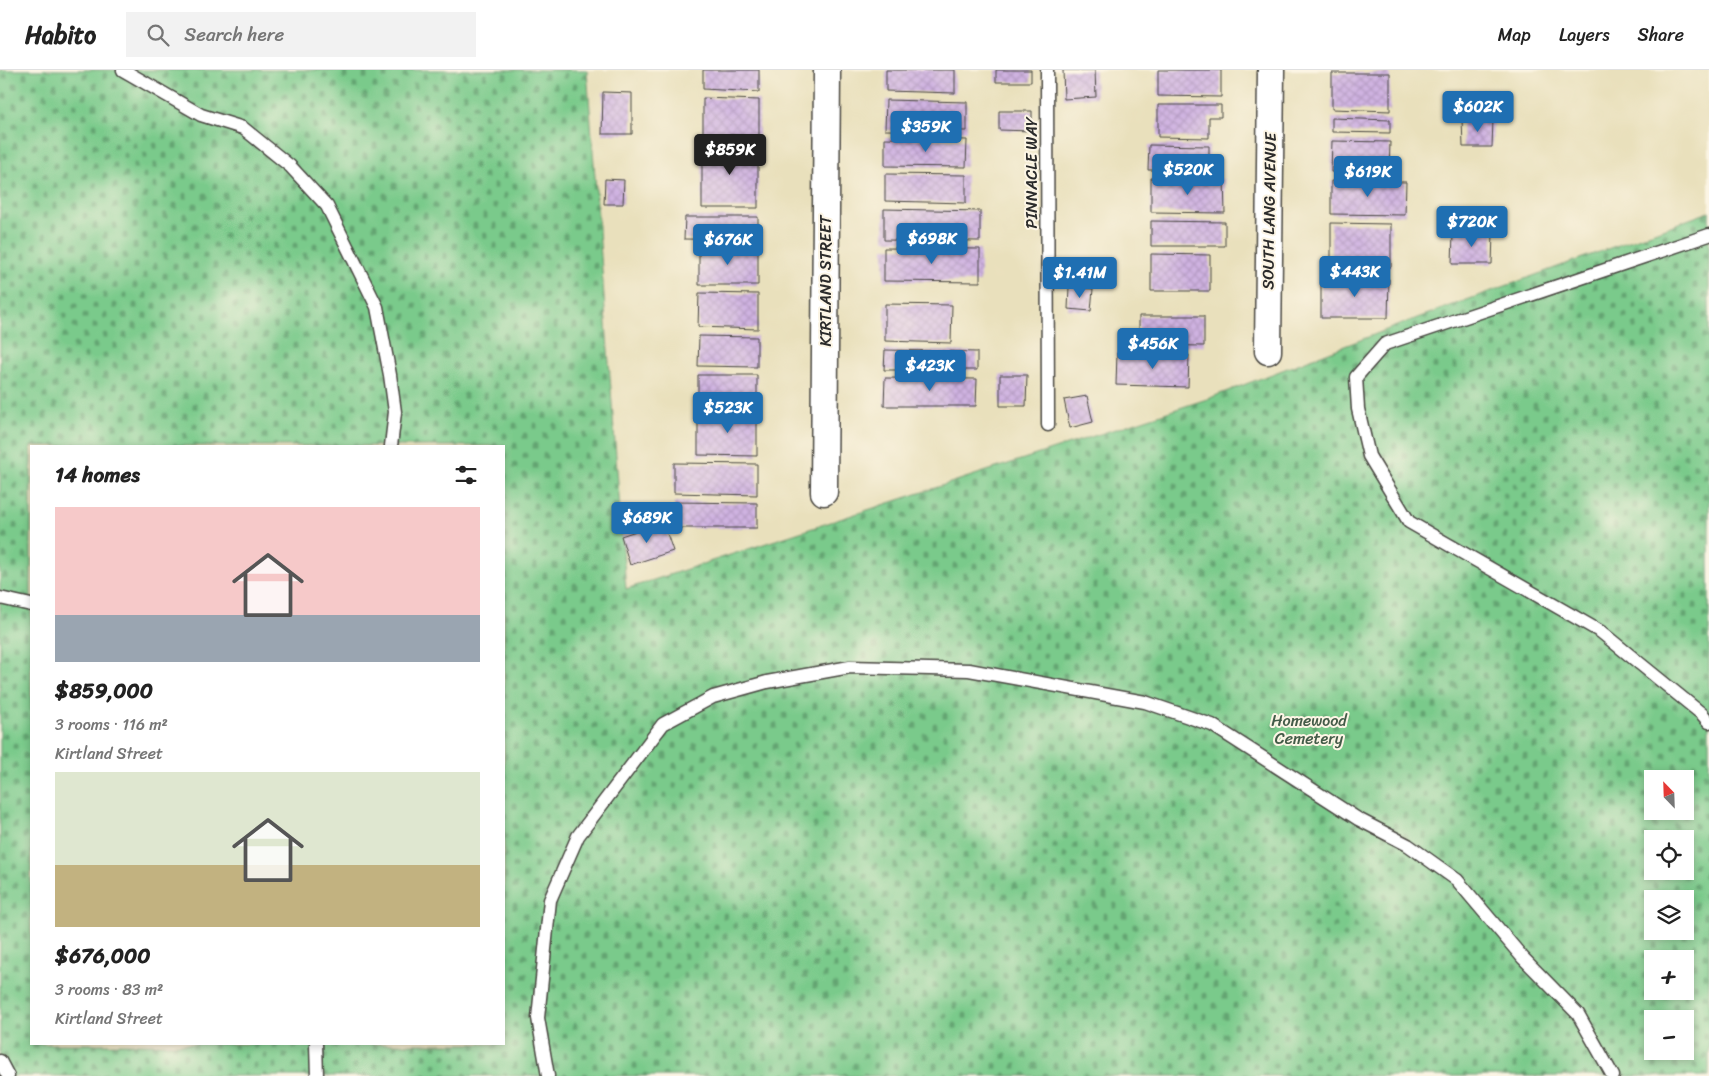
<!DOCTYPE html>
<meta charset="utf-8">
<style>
:root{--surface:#fff;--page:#f2f2f2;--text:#222;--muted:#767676;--line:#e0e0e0;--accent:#1f6fb2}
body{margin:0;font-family:Sriracha,sans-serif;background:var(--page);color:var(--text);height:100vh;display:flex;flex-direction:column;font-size:19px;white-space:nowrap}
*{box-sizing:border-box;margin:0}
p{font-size:16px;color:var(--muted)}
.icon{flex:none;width:28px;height:28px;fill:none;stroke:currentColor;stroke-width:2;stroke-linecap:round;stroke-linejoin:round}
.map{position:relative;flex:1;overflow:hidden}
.details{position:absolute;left:30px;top:375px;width:475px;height:600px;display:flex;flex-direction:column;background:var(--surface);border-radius:0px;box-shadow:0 2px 8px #0003}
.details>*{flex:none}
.needle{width:32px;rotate:337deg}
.tools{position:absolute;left:1644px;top:700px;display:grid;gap:10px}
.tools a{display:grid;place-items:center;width:50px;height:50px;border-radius:0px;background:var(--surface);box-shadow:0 2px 8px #0003;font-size:25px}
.price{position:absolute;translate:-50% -42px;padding:0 11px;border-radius:5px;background:var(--accent);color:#fff;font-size:16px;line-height:32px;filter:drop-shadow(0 1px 2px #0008)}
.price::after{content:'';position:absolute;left:50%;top:30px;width:15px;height:11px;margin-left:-8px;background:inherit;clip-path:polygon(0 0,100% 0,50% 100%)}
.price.active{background:#222;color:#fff}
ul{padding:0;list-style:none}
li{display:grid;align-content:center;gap:10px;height:265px;padding:0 25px}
li span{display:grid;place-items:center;height:155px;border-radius:0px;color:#555}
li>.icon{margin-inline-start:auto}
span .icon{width:90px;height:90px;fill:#fffc;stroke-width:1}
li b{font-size:21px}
h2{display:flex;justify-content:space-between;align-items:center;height:60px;padding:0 25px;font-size:21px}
header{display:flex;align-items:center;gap:30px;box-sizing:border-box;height:70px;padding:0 25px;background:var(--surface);border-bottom:1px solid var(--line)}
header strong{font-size:24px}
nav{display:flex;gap:28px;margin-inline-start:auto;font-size:18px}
.search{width:350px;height:45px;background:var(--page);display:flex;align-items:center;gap:12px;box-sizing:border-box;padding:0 18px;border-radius:0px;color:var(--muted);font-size:19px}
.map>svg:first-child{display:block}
.cemetery{fill:url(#cemetery-stones);stroke:#527a5b;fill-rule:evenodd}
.building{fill:url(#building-cross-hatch)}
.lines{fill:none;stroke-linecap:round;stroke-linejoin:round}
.lane-casing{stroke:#484641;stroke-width:15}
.street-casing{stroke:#484641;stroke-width:29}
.lane{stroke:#fff;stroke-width:12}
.street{stroke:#fff;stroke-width:26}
.labels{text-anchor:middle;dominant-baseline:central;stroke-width:4;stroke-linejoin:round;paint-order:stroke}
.street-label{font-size:16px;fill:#2b2b2b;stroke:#fcf5e5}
.park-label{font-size:16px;fill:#435b48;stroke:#fcf5e5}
</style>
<header>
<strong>Habito</strong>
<div class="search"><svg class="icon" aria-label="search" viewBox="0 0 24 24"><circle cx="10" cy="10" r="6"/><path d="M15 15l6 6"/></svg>Search here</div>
<nav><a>Map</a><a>Layers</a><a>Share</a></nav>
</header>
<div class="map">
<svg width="1709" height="1006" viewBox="0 0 1709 1006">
<defs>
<pattern id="cemetery-stones" width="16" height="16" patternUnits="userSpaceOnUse" patternTransform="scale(1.25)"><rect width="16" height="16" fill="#7aca8b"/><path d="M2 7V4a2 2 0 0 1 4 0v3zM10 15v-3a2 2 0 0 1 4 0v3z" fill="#64a472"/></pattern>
<pattern id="building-cross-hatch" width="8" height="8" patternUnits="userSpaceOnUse" patternTransform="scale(1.25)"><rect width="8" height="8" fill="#cfb2e1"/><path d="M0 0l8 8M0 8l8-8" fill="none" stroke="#b299c1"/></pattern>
</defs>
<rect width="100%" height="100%" fill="#fcf5e5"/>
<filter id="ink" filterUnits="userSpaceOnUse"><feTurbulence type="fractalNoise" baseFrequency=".02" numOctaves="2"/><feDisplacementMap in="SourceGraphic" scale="10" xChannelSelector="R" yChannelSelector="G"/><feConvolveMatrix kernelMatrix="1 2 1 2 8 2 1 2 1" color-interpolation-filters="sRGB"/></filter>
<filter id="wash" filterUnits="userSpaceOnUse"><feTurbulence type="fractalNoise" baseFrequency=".0096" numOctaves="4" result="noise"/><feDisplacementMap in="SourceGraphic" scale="20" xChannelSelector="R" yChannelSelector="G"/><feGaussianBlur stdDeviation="1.12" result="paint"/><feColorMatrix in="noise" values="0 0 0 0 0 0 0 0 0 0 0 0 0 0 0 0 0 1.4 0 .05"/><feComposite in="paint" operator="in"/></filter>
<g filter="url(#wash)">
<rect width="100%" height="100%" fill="#e9e0bc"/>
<path class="cemetery" d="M0,0h587l39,519 581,-190 213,-82 289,-105v864h-1709zM31,376h473v598h-473zM1652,709h33v32h-33zM1652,769h33v32h-33zM1652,829h33v32h-33zM1652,889h33v32h-33zM1652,949h33v32h-33z"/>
<g id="blocks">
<path class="building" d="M703,0h56v22l-56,-3z
M886,0h69v23l-69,-2z
M996,0h35v12h-35z
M1063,0h32l1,27 -32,2z
M1158,0h63v27l-63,-1z
M1332,3h58v38l-58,-2z
M603,22l29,1v41h-30z
M703,28l56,2v36l-56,-2z
M886,30l81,2v29l-82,-1z
M1158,35h63v12h-12v21l-51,-1z
M999,41h33v20l-33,-1z
M1332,48l58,2v13l-58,-1z
M1462,49h31l-1,28h-29z
M885,68l82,2 -1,27 -81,-1z
M1332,71l58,1 -1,31 -58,-1z
M702,73l56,2v63h-56z
M1149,75l60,1v24h-61z
M885,104l81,1v28l-81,-2z
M1151,108l73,1 1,34 -74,-1z
M605,109l19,1 -1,24h-19z
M1331,111l75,1 -1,33 -74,-1z
M884,139l96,2v30l-96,-1z
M685,147h73v23l-74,-1z
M1151,151l74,1v24h-74z
M1331,153l60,1v43l-60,-1z
M1453,163h40l-1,31h-40z
M699,178h59v37h-59z
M884,178l96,1v33l-96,-1z
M1151,184l59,1v36h-59z
M1321,209h68l-1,39h-67z
M1069,217l24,2 -2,22 -23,-2z
M699,223l59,1v35l-60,-2z
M885,234l67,1 -1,38 -66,-2z
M1139,246h65v30l-65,-1z
M699,266l58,1v30l-59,-1z
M885,280l92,2v18h-93z
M1117,283l72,2 -1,32 -72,-2z
M698,305h59v28l-59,1z
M1000,305h27l-1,31h-26z
M885,308l92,1 -1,27h-92z
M1087,326l6,26 -23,6 -6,-28z
M757,341v45l-59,-1v-43z
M674,393l83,1v31l-83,-2z
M674,432l83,1v25h-83z
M663,452l10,29 -43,14 -9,-29z"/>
</g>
</g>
<g filter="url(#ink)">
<use href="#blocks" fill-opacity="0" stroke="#484641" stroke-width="1"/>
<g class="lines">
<g class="lane-casing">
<path id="lane" d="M123,0l78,45 42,13 47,38 37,40 50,101 13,68 5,37 -4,34
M1047,0l1,355
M1709,165l-324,109 -29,33 2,32 11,47 40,66 192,110 101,82 7,8
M0,528l31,7
M316,974l1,32
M0,991l8,15
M548,1006l-10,-58 12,-118 28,-64 85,-112 50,-27 54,-15 83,-15 119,3 176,32 67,23 146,94 50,26 49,35 66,78 55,56 35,62"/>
</g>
<g class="street-casing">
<path id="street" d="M1268,281l3,-281
M824,422l3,-422"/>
</g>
<use href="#lane" class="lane"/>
<use href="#street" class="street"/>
</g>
</g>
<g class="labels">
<g class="street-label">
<text transform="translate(1031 103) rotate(-90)">PINNACLE WAY</text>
<text transform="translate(1269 141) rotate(-89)">SOUTH LANG AVENUE</text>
<text transform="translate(825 211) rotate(-90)">KIRTLAND STREET</text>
</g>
<g class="park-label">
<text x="1309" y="650">Homewood<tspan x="1309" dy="18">Cemetery</tspan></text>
</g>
</g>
</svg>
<div class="tools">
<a><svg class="needle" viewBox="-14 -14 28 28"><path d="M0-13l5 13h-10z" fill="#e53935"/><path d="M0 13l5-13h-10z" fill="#767676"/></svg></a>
<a><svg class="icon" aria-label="locate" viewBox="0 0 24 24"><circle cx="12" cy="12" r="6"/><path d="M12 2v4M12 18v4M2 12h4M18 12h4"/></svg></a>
<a><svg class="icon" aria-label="layers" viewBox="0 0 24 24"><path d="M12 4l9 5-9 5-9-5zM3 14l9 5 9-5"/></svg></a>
<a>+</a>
<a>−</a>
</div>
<b class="price" style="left:1478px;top:63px">$602K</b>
<b class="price" style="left:926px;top:83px">$359K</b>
<b class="price active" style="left:730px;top:106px">$859K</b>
<b class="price" style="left:1188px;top:126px">$520K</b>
<b class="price" style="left:1368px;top:128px">$619K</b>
<b class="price" style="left:1472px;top:178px">$720K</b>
<b class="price" style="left:932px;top:195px">$698K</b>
<b class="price" style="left:728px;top:196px">$676K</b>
<b class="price" style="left:1355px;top:228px">$443K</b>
<b class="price" style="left:1080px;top:229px">$1.41M</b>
<b class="price" style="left:1153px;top:300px">$456K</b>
<b class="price" style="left:930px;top:322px">$423K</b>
<b class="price" style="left:728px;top:364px">$523K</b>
<b class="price" style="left:647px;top:474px">$689K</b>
<section class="details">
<h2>14 homes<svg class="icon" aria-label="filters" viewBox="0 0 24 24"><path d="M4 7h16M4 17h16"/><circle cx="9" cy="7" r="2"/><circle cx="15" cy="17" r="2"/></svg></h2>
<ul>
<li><span style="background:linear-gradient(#f6c9c9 70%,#9aa5b1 0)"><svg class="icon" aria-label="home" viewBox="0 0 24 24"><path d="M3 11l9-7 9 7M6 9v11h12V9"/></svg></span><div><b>$859,000</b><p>3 rooms · 116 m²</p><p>Kirtland Street</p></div></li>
<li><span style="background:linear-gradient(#dfe7d0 60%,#c2b280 0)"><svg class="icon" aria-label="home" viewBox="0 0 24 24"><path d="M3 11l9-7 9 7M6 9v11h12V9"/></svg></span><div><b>$676,000</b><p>3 rooms · 83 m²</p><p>Kirtland Street</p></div></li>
</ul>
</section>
</div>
